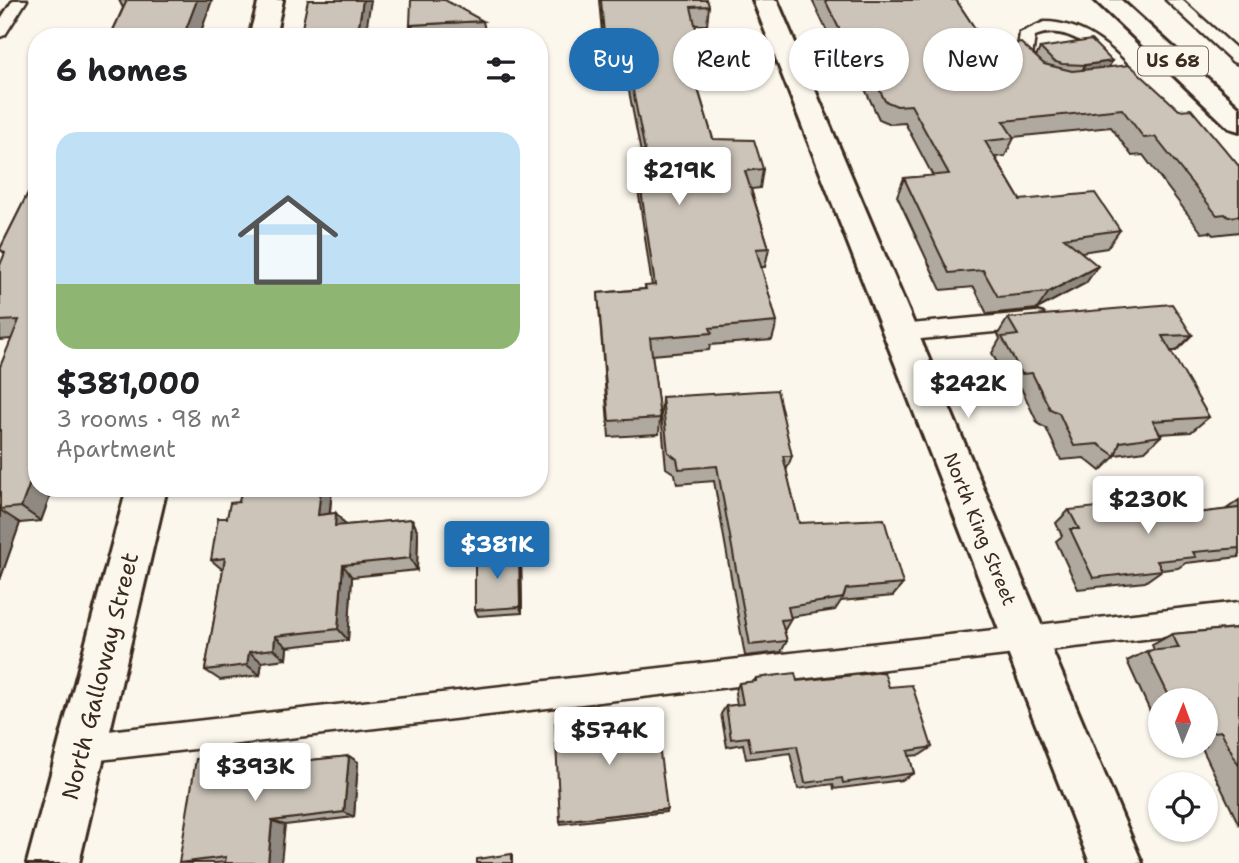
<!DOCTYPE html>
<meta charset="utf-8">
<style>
:root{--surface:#fff;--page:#f6f6f6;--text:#202124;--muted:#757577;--line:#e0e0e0;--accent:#1f6fb2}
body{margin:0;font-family:"Shantell Sans",sans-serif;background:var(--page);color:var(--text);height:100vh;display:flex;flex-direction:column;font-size:26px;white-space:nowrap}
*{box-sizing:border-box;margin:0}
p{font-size:23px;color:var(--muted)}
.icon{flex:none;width:38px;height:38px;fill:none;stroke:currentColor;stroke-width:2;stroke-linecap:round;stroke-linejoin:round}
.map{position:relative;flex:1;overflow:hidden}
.drawer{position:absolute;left:28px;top:28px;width:520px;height:469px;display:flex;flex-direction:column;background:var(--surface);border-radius:28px;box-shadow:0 2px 5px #0004}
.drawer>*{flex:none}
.guide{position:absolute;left:569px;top:28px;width:565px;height:63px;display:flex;gap:14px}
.needle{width:46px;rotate:1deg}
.fabs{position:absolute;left:1148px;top:688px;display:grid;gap:14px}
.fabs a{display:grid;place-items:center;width:70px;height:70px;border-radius:50%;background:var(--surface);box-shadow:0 2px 5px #0004;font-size:35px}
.price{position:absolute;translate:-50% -60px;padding:0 16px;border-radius:7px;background:#fff;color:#222;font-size:23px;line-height:46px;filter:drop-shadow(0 2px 4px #0008)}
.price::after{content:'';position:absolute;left:50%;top:42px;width:21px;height:16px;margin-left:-10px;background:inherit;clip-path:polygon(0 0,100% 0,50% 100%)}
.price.on{background:var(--accent);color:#fff}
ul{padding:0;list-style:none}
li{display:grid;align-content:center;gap:14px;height:371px;padding:0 28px}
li+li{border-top:2px solid var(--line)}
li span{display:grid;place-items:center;height:217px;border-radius:21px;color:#555}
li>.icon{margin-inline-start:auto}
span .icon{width:126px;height:126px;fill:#fffc;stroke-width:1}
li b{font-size:30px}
h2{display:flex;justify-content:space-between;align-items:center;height:84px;padding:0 28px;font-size:30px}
.pill{padding:0 24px;border-radius:32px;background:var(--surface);box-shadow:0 2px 5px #0004;font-size:24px;line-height:63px}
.pill.on{background:var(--accent);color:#fff}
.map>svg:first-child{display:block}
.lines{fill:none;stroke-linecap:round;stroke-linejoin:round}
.service-casing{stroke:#3b2a1e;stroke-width:5}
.minor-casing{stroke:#3b2a1e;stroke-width:6}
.trunk-casing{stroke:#3b2a1e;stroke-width:6}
.service{fill:#fbf7ec;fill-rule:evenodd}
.minor{fill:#fbf7ec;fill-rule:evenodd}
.trunk{fill:#fbf7ec;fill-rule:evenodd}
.wall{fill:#afa99f;stroke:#3b2a1e;stroke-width:2}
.shaded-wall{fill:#8f8982;stroke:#3b2a1e;stroke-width:2}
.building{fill:#ccc4b9;stroke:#3b2a1e;stroke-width:2}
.labels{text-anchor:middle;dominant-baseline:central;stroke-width:5;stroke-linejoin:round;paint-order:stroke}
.shield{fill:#fbf7ec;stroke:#75685c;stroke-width:2}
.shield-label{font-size:18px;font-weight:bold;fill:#3b2a1e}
.street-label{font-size:19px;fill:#3b2a1e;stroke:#fbf7ec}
.near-street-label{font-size:23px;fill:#3b2a1e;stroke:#fbf7ec}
</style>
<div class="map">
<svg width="1239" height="863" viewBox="0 0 1239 863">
<rect width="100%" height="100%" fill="#fbf7ec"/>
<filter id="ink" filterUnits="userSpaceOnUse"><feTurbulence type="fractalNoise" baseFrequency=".0143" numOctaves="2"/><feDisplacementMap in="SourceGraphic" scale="14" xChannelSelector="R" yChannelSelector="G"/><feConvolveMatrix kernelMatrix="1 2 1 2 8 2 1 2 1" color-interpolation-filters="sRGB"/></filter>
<g filter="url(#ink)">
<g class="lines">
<g class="service-casing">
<path id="service" d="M13,0h14l-22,35 -5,2v-17z
M1166,0h16l57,51v13l-6,-2z
M1044,22c43,0 76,32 101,65l-8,5 -6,-2c-24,-26 -56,-70 -96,-54l-3,21 9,14 -8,5 -6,-2 -10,-17 3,-24z
M1036,312l7,2 3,6 -3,6 -7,2 -136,13 -7,-2 -3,-6 3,-6 7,-2z
M1239,602v26l-1157,134 -10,-4 -4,-10 4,-10 10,-4z"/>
</g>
<g class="minor-casing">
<path id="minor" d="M259,0h24l-8,37h-26z
M753,0h24l365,863h-52z
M127,488h40l-88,375h-52z"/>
</g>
<g class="trunk-casing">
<path id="trunk" d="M1095,0h26l118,107v24l-10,-3z"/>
</g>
<use href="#service" class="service"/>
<use href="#minor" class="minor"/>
<use href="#trunk" class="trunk"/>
</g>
<path class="wall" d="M119,0h93l-13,37h-89l13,-29z
M599,0h108l2,6 -2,19h-12l7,30 -2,19 -6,1 19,64 50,30 -3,19 -9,1 18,59 -4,19h-4l16,55 -5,18 -62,5 -1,5 -57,5 8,63 -1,16 -50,3 -11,-144 47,-4v-3h7l-14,-97v-19h3l1,-12 -14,-72 -21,1z
M812,0h144l32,48 48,9 4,-9 69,19 130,99v66l-26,3 -3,-3 -8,1 -59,-78 -11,1 -21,-29 -98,10 1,1 -9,18 -10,1 25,43 100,30 -13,18 -26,4 5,31 -49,26 -50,5 -13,-27 -33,3 -44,-94 7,-18 29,-2 -28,-53 -14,1 -12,-5 -23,-49 -10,1z
M483,21l2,10 -72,4 -3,-10z
M37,175v313h16l-12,33 -21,2 -20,57v-213l12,-28 -12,1v-19l5,-67 -5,-5z
M1008,318l184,17 -16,16h-6l39,66 -18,15 -31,2 1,2 -16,15 -29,4 -16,16 -16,-13 -23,2 -15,-32 -8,-4 -17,-36 -10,2 -19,-37 8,-14 -2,-5z
M662,397l130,59 -6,15 13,52 104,61 -10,12 -52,5 -6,9 -45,7 1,2 -7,12 3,10 -6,11 -36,4 -31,-175 -37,3 -2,-10 -9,-6 -5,-54z
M242,488h90l-2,26 6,-1 9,12 67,-6 6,13 -1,38 -65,7 -4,63 -61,7 -1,12 -24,3 -2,13 -40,5 -15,-10 18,-100 -12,-10 16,-42 12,-16z
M1239,500v57l-53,6 -8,5 -16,2 -17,12 -67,7 -22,-48 6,-5 -6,-13 13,-13 103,6 53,-6z
M519,551l2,7 1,55 -44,3 -3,-6z
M1239,626v199l-38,-79h5v-46h-46v33l-33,-72 20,-10 7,-1 -2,-5 20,-11 63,-6z
M756,678l133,9 43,60 -12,8 -11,1 5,17 -12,7 -68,9 -1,-5 -35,5 -8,-36 -44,6 -3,-15 -16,3 -6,-33 5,-8 11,-1 -2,-12 4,-10 14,-1z
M266,749l12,6v5l5,3 66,-7 9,6 -4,55 -69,8 -60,37 -8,1h-38z
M667,809l-1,3 -105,12 -1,-3z"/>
<path class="shaded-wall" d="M197,0h15l-13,37h-16z
M363,0h8l-6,37h-8z
M1112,61l-5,10 -27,4 5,-10z
M1098,266l-12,17 -49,26 12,-17z
M37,464v24h16l-12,33 -20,-14z
M321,488h11l-4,41 -10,-14z
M0,510l20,13 -20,57z
M336,513l10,13h-11z
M412,519l6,13 -1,38 -7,-12z
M519,551l2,7 1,55 -2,-6z
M343,565l9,12 -4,63 -10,-11z
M275,636l12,11 -1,12 -12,-10z
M249,652l13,10 -2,13 -13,-10z
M266,749l12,6v5l6,4h-13l-6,-6z
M349,756l9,6 -4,55 -10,-5z
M272,821l13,4 -4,38h-13z"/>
<path class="building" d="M127,0h70l-14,37h-73z
M308,0h55l-6,37h-57z
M411,0h34l38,21 -73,4z
M601,0h106l2,6 -18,1 11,48 -14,1 25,83 41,1 9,29 -18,2 24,77 -13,1 21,73 -67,6 2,5 -62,5 10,80 -51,3 -11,-128 48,-4 -1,-3 10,-1 -17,-115h8l-4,-19h3l-17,-85 -21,2z
M825,0h131l32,48 33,-5 23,21 28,7 58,-6 49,45 12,-1 48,57v50l-11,1 -3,-3 -8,1 -62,-78 -11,1 -22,-29 -119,12 11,17 -29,3 35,59 75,-7 25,37 -56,8 34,28 -49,26 -51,5 -15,-27 -34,3 -45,-95 45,-4 -38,-69 -14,1 -12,-5 -24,-49 -10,1z
M1091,40l21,21 -27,4 -23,-1 -9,-3 -13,-13z
M37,175v267l-1,3h1v19l-16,43 -21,2v-142l19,-47 -19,1v-56l5,-12 -5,-4z
M1172,304l20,31 -30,1 47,81 -56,4 8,15 -41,6 -5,14 -17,-12 -24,2 -15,-33 -9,-4 -18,-36 -10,1 -20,-37 16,-2 -10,-17z
M777,390l15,66h-9l16,67 85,-4 19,65 -57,5 -3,9 -55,9 3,12 -10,1 6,21 -37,4 -33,-179 -38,3 -2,-10 -9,-7 -6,-55z
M242,488h79l-3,27 18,-2 -1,13 77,-7 -2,39 -67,7 -5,64 -63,7 -1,13 -25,3 -2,13 -42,5 20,-112 -14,2 7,-42h9l3,-15 9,-1z
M1163,500l9,16 67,-8v40l-46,4 3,5 -39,4 5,9 -69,8 -23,-49h9l-10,-19z
M519,551l1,56 -45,3v-56z
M1239,628v138l-18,-35 -15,2v-33h-35l-24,-49 32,-3 -7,-14z
M884,672l5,15 23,-2 20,62 -24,4 6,22 -71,10 -1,-5 -37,5 -8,-37 -46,5 -3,-14 -17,2 -5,-33 17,-2 -4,-21 17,-2v-3l39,-5 2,8z
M655,713l12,96 -107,12 -5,-98z
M266,749l-1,9 7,-1 -1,7 78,-8 -5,56 -72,9 -4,42h-43l1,-6 -47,6 17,-104z
M512,854v9h-35v-4z"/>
</g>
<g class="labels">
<rect class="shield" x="1138" y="46.5" width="70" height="29" rx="5"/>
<g class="shield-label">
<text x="1173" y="61">US 68</text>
</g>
<g class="street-label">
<text transform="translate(980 529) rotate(68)">North King Street</text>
</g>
<g class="near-street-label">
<text transform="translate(100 676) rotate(-76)">North Galloway Street</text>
</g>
</g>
</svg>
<div class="fabs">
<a><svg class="needle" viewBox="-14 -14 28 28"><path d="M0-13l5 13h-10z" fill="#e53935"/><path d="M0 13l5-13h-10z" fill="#757577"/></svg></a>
<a><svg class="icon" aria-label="locate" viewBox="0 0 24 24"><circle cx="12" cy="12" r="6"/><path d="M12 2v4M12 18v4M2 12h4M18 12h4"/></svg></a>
</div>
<b class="price" style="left:679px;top:207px">$219K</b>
<b class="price" style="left:968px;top:420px">$242K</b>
<b class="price" style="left:1148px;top:536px">$230K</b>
<b class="price on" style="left:497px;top:581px">$381K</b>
<b class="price" style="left:609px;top:767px">$574K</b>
<b class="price" style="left:255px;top:803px">$393K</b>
<div class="guide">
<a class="pill on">Buy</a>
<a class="pill">Rent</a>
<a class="pill">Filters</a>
<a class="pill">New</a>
</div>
<section class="drawer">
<h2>6 homes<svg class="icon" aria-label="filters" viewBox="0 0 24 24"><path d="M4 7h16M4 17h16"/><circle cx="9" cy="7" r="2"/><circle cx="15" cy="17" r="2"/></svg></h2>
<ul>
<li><span style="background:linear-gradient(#bfe0f5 70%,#8fb573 0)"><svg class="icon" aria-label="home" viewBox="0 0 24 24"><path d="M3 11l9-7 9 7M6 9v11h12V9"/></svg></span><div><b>$381,000</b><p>3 rooms · 98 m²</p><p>Apartment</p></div></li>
</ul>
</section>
</div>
